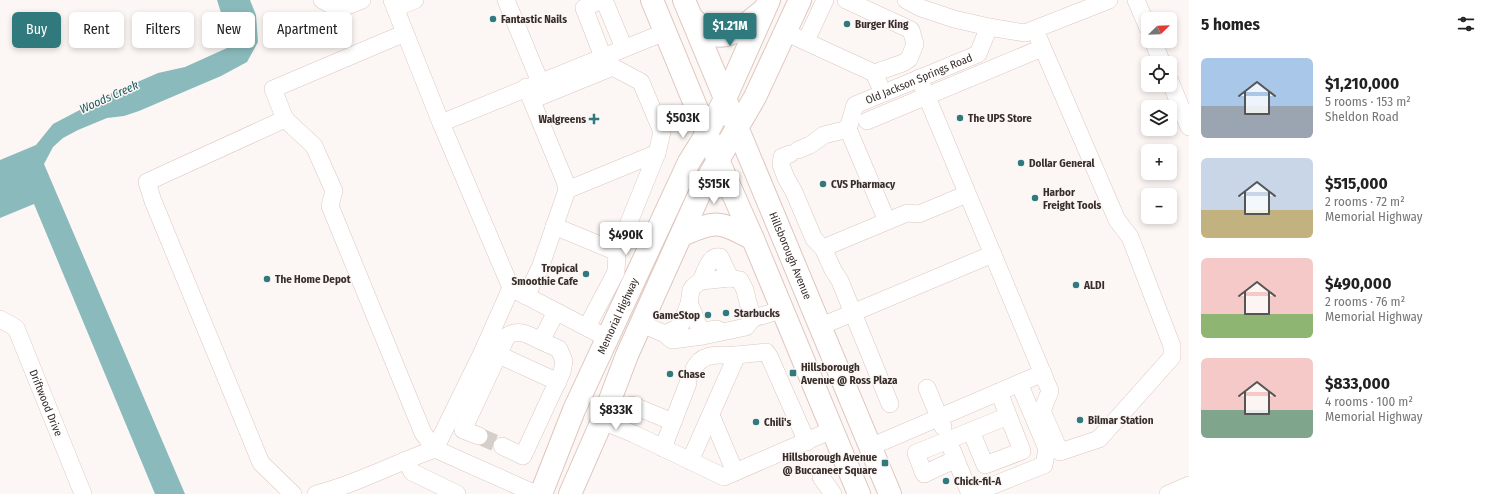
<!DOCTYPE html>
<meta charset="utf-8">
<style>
:root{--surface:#fff;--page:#f6f6f6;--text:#222;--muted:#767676;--accent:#307a7e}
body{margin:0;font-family:"Fira Sans Condensed",sans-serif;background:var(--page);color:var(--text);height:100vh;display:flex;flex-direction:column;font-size:15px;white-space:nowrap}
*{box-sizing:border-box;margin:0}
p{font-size:13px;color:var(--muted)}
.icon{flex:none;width:22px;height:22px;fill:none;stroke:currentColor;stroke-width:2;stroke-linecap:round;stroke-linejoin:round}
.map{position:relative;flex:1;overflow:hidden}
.sheet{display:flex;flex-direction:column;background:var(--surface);width:300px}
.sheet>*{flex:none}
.top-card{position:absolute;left:12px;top:12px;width:380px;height:36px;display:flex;gap:8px}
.needle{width:26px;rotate:67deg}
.tools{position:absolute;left:1141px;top:12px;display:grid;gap:8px}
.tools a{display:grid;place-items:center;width:36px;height:36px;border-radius:6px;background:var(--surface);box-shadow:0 2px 6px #0003;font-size:20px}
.price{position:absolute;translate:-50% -34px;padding:0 9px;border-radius:4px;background:#fff;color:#222;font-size:13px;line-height:26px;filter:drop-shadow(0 1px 2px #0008)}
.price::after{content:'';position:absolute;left:50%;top:24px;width:12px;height:9px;margin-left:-6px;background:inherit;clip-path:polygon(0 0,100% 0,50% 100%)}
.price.on{background:var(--accent);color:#fff}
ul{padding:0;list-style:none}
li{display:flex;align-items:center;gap:12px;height:100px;padding:0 12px}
li span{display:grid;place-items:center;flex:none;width:112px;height:80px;border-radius:6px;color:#555}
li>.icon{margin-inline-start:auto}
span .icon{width:48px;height:48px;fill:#fffc;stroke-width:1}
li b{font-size:17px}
h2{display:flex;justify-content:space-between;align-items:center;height:48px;padding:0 12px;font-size:17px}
.chip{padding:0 14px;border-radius:6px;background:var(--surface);box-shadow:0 2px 6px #0003;font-size:14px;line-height:36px}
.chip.on{background:var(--accent);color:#fff}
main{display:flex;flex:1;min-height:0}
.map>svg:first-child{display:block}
.water{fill:#8bbabd}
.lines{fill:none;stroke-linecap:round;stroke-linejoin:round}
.minor-tunnel{stroke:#d5cfcc;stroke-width:17;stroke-dasharray:17 8;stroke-linecap:butt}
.minor-casing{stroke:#dec6bd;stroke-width:18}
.major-casing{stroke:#dec6bd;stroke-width:24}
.minor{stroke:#fff;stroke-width:17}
.major{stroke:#fff;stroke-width:22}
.poi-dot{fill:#307a7e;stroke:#fcf7f5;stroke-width:1.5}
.labels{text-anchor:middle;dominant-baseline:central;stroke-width:3;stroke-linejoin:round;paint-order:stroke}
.poi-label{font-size:11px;font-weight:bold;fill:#372d2a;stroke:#fcf7f5;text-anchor:start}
.street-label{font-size:11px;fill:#372d2a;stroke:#fcf7f5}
.water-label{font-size:12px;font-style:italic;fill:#1a5b5f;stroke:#fcf7f5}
</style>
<main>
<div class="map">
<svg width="1189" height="494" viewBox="0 0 1189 494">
<rect width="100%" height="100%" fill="#fcf7f5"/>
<path class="water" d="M217,0h33l6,15 2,27 -11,20 -26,14 -82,35 -15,5 -17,2 -29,12 -15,8 -10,9 -9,17 141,330h-30l-121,-290 -34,14v-58l36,-15 17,-21 59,-31 46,-20 27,-6 42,-19v-16z"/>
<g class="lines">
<path class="minor-tunnel" d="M479,436l23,10"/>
<g class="minor-casing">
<g id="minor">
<path d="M322,0l17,9 23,-9"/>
<path d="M392,0l49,123 70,165 96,50"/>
<path d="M506,0l34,82"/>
<path d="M604,0l20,48"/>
<path d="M846,0l65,30 4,14 -6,15 -6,4 -29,10"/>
<path d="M906,0l15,8 33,11 35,8 36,6 84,-33"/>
<path d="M1136,0l12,28"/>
<path d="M395,8l20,-8"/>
<path d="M785,32l89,41 5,11"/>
<path d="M806,41l19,-41"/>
<path d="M1153,41l9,22"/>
<path d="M919,78l131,313 -8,20 18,41 39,-13 73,-82v-11l-42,-109 -13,-17 -82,-190"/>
<path d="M1170,81l19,46"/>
<path d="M532,100l81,-33"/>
<path d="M285,119l29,27 20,45 -4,15 93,227 12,16c-40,14 -78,35 -119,45"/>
<path d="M867,121l175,-73"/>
<path d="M441,123l224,-91"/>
<path id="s1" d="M848,129l7,-24 123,-51 11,-27"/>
<path d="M848,129l39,92"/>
<path d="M798,150l12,-5 14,-10 24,-6"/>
<path d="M790,154l-8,3 -1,8 5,13 8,14 20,47 9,9"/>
<path d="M567,190l90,-37"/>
<path d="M554,226l63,26"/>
<path d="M701,281c4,-8 8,-26 19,-24l10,21"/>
<path d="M511,288l-29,65 -47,96 101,45"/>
<path d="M526,296l14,-28 27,-78 -2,-9 -39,-94"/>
<path d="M689,304c6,9 6,19 13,27l15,-2"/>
<path id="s2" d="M0,319l16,9 67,166"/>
<path d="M642,324l23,10 7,6 31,-4 43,-9 7,-9"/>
<path d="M587,327l29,-55 1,-20 40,-99 5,-21 -21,-50 -32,-17 -6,-8 -19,-49 17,-8"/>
<path d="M819,327l174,-73"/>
<path d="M665,334l12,-6 4,-4 8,-20 2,-14 3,-4 7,-5 29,-3 10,2 5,10 3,13 5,15 15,-4 13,-5"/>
<path d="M488,350l70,32"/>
<path d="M694,369c8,-18 27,-13 43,-14"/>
<path d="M927,388l16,39"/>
<path d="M999,392l23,59 -37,14 -14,-34 37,-15"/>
<path d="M890,404l-50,-123 -7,-11 -10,-22 84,-35 12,1 48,-20"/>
<path d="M632,405l41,17"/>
<path d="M711,415l24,57"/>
<path d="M602,421l32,13 90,43 108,-47"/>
<path d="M479,436l-16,-6 44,-94c12,-8 22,-1 34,5"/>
<path d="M502,446l21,10 39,-84 2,-11 -5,-12 -18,-8 15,-29"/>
<path d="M870,447l173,-74"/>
<path d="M663,448l25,-65"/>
<path d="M952,450l18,44"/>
<path d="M956,459l-32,15 -8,-21 55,-22"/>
<path d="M406,460l6,12 45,22"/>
<path d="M690,461l47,-106 29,-3 3,4 38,86"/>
<path d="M821,477l12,17"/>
<path d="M293,494l-32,-31 -108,-262 -6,-19 138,-63 -12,-30 132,-56"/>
<path d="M971,494l73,-29 3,-16 -28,-66"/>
<path d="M1168,494l21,-9"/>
</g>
</g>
<g class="major-casing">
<g id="major">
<path d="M652,0l66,160 35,79 106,255"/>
<path id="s3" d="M684,0l206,494"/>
<path d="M692,18c4,4 9,9 14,13 21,14 40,-7 55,-19"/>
<path d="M682,235c35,-15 37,-14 71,4"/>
<path id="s4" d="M541,494l33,-84 115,-248 18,-29 18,-34 44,-99"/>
<path d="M570,494l32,-73 25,-66 76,-169 52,-89 45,-97"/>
</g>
</g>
<use href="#minor" class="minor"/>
<use href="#major" class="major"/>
</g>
<g class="poi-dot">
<circle cx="493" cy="19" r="4"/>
<circle cx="847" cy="24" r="4"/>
<circle cx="960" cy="118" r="4"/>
<path d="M592 113h4v4h4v4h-4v4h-4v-4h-4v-4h4z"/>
<circle cx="1021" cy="163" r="4"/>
<circle cx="823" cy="184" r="4"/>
<circle cx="1035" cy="198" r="4"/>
<circle cx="586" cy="274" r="4"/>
<circle cx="267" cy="279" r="4"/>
<circle cx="1076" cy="285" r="4"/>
<circle cx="726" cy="313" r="4"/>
<circle cx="708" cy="315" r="4"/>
<rect x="789" y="369" width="8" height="8" rx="2"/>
<circle cx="670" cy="374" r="4"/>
<circle cx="1080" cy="420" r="4"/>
<circle cx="756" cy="422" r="4"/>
<rect x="881" y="459" width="8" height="8" rx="2"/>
<circle cx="946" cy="481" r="4"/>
</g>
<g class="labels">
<g class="poi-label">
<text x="501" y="19">Fantastic Nails</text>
<text x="855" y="24">Burger King</text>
<text x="968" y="118">The UPS Store</text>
<text x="586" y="119" text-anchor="end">Walgreens</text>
<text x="1029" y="163">Dollar General</text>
<text x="831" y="184">CVS Pharmacy</text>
<text x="1043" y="192">Harbor<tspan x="1043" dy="13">Freight Tools</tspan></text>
<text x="578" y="268" text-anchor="end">Tropical<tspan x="578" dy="13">Smoothie Cafe</tspan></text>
<text x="275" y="279">The Home Depot</text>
<text x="1084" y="285">ALDI</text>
<text x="734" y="313">Starbucks</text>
<text x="700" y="315" text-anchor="end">GameStop</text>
<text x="801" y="367">Hillsborough<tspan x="801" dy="13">Avenue @ Ross Plaza</tspan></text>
<text x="678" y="374">Chase</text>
<text x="1088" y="420">Bilmar Station</text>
<text x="764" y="422">Chili's</text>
<text x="877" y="457" text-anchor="end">Hillsborough Avenue<tspan x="877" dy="13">@ Buccaneer Square</tspan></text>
<text x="954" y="481">Chick-fil-A</text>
</g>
<g class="street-label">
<text stroke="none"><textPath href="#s1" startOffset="94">Old Jackson Springs Road</textPath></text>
<text stroke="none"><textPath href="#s3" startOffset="277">Hillsborough Avenue</textPath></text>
<text stroke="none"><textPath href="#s4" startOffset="194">Memorial Highway</textPath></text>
<text stroke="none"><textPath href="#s2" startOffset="99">Driftwood Drive</textPath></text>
</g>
<g class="water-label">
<text transform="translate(109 97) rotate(-24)">Woods Creek</text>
</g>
</g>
</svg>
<div class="tools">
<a><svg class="needle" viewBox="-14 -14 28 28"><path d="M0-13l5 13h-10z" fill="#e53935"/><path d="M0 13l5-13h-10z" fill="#767676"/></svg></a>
<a><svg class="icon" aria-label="locate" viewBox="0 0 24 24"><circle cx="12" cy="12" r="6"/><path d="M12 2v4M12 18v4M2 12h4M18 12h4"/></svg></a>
<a><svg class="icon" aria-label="layers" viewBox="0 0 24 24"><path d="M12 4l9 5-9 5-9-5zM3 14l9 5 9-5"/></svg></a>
<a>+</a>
<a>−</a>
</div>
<b class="price on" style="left:730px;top:47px">$1.21M</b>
<b class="price" style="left:683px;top:139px">$503K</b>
<b class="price" style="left:714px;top:205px">$515K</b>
<b class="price" style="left:626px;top:256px">$490K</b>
<b class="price" style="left:616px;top:431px">$833K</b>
<div class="top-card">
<a class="chip on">Buy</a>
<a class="chip">Rent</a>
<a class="chip">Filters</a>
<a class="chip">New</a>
<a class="chip">Apartment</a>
</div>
</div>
<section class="sheet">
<h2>5 homes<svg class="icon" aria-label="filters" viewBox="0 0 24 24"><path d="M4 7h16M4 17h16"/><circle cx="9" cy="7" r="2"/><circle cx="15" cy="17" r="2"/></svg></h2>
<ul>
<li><span style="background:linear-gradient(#a9c7e8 60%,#9aa5b1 0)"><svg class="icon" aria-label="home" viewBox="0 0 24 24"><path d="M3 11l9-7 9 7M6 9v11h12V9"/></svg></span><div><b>$1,210,000</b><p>5 rooms · 153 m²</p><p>Sheldon Road</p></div></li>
<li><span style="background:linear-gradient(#c9d6e8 65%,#c2b280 0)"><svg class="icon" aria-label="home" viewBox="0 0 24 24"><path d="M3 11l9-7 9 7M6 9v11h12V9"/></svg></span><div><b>$515,000</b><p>2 rooms · 72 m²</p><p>Memorial Highway</p></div></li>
<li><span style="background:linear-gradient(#f6c9c9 70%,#8fb573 0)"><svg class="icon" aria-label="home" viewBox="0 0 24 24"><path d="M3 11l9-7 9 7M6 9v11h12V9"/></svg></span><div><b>$490,000</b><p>2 rooms · 76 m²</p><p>Memorial Highway</p></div></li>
<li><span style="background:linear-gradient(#f6c9c9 65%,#7fa58c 0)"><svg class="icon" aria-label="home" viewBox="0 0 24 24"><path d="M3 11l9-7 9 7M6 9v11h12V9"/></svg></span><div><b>$833,000</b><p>4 rooms · 100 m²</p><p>Memorial Highway</p></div></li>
</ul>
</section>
</main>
